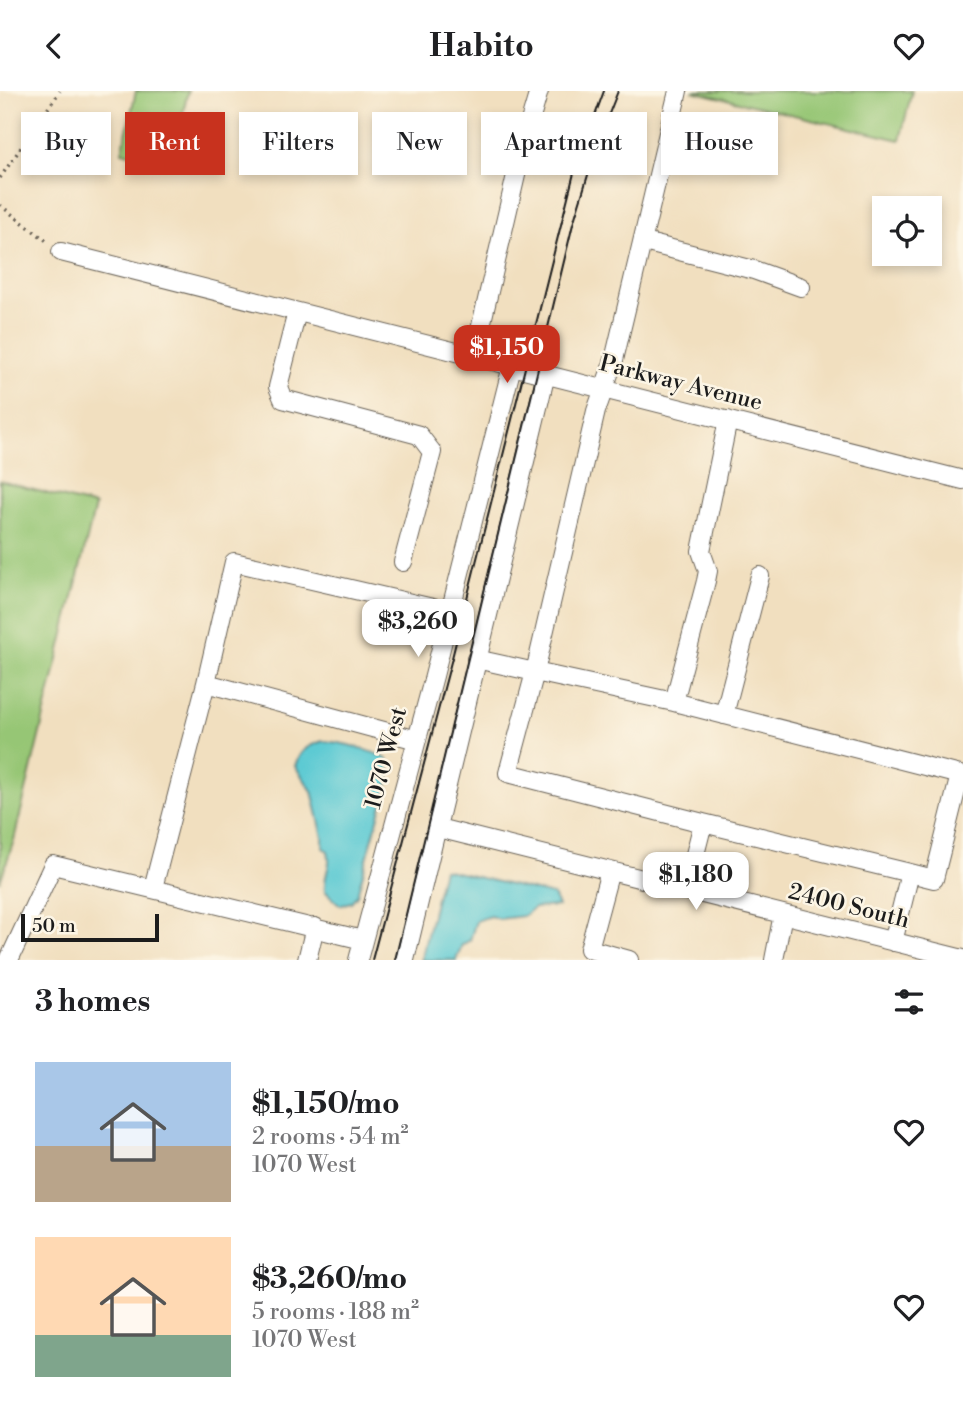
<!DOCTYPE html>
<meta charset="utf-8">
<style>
:root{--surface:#fff;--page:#f6f6f6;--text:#202124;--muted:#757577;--accent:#c8321e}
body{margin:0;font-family:"Libre Bodoni",serif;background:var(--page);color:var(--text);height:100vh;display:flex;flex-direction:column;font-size:26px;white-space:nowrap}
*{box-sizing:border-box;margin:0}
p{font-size:23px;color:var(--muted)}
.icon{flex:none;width:38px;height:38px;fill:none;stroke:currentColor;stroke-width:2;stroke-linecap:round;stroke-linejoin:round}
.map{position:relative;height:869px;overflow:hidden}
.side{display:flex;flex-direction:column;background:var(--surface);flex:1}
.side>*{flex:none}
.guide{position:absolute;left:21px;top:21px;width:922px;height:63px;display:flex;gap:14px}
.buttons{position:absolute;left:872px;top:105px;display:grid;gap:14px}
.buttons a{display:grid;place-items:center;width:70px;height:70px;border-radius:0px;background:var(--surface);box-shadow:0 4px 10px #0003;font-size:35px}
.scale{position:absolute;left:21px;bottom:18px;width:138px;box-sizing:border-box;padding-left:7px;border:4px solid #1c1c1c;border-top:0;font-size:19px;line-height:24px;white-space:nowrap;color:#1c1c1c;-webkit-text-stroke:5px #fcf5e5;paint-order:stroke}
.price{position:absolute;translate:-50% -60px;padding:0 16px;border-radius:14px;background:#fff;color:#222;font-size:23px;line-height:46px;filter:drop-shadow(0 2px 4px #0008)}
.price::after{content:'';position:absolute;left:50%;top:42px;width:21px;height:16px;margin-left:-10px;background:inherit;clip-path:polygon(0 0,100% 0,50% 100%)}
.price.on{background:var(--accent);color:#fff}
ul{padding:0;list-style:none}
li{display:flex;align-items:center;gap:21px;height:175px;padding:0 35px}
li span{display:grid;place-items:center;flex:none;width:196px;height:140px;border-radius:0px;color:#555}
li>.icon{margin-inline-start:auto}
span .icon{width:84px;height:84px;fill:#fffc;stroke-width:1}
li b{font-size:30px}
h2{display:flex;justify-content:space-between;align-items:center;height:84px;padding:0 35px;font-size:30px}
.tag{padding:0 24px;border-radius:0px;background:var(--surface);box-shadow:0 4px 10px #0003;font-size:24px;line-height:63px}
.tag.on{background:var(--accent);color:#fff}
header{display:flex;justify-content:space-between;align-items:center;height:91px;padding:0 35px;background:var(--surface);font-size:32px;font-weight:700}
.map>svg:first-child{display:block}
.green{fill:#96c675;stroke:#597148;stroke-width:2}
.water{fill:#5dcad3;stroke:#3c7378;stroke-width:2}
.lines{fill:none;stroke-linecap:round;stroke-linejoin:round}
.minor-casing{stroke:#676055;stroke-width:20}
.path{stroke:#676055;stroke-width:3.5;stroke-dasharray:2 5;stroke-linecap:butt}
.minor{stroke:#fff;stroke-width:18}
.tram{stroke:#1c1c1c;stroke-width:2}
.labels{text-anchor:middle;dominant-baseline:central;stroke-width:5;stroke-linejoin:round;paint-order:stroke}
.street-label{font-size:23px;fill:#1c1c1c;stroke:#fcf5e5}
</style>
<header><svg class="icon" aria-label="back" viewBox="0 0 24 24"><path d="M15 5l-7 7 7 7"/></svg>Habito<svg class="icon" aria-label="heart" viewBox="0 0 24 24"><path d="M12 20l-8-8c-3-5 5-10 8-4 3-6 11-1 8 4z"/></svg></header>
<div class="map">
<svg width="963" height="869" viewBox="0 0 963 869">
<rect width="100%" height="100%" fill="#fcf5e5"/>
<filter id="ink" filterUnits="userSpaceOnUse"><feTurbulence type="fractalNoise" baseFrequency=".0143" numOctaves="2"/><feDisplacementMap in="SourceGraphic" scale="14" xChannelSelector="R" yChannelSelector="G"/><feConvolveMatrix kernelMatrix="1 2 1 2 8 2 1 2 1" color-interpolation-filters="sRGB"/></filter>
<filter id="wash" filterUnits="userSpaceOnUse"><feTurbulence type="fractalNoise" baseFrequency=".00686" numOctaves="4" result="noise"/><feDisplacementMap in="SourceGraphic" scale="28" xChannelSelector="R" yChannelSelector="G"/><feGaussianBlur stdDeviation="1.57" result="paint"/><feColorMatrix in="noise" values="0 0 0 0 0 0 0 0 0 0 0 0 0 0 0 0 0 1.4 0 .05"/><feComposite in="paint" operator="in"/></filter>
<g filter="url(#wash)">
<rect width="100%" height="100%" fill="#f1dfbf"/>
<path class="green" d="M136,0h52l-17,74 -49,-13z
M692,0h220l-12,49z
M0,390l95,25 -81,334 -14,42z"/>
<path class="water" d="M323,650c18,1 50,9 65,19l2,16 -33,119 -6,7 -11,3 -15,-14c-2,-17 7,-22 3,-40l-5,-3v-11l-11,-46 -17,-25c5,-16 12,-20 28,-25z
M443,778l110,26 5,11 -24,2 -11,8 -24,3 -9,-3 -14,5 -6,19 -8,5 -6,15h-35z"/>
</g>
<g filter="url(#ink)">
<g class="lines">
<g class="minor-casing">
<path id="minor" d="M678,0l-64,269 -18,51 -61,261 139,30 286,73 -26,104 -24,-6
M644,151l110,28 47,17
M61,161l902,228
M297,221l-19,75 5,12 136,36 13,17 -29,110
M474,265l49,-211 16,-54
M476,568l59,13 -27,101 195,50 -17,67
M206,592l28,-121 216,50
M674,611l32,-121 2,-10 -7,-20 27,-131
M724,624l36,-139
M703,732l207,50 -17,69
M438,737l525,131
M610,780l-21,78 40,11
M153,797l53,-205 211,57
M9,869l44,-95 310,75
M307,869l8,-33
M358,869l76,-284 78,-310
M405,869l141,-586
M774,869l9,-46"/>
</g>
<path class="path" d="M0,87l60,-87
M0,114l48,37"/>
<use href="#minor" class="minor"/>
<path class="tram" d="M372,869l80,-302 122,-485 30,-82
M395,869l178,-736 26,-85 19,-48"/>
</g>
</g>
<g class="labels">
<g class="street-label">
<text transform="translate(681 292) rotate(14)">Parkway Avenue</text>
<text transform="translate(386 667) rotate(-75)">1070 West</text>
<text transform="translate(849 815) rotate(14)">2400 South</text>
</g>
</g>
</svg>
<div class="buttons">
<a><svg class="icon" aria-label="locate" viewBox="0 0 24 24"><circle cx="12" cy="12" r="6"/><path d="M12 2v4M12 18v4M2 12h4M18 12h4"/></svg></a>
</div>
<div class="scale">50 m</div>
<b class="price on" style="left:507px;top:294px">$1,150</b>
<b class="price" style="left:418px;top:568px">$3,260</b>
<b class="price" style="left:696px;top:821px">$1,180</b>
<div class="guide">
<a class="tag">Buy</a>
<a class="tag on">Rent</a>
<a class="tag">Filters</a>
<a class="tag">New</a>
<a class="tag">Apartment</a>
<a class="tag">House</a>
</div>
</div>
<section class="side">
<h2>3 homes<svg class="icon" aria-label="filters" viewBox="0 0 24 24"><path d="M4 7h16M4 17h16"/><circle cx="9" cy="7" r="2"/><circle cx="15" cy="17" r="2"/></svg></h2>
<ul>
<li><span style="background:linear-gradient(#a9c7e8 60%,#b9a48a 0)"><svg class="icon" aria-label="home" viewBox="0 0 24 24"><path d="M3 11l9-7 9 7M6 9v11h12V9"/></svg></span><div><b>$1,150/mo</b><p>2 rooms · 54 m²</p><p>1070 West</p></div><svg class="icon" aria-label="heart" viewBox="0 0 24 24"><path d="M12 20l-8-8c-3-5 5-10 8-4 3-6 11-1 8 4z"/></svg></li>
<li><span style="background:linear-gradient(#ffd9b3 70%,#7fa58c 0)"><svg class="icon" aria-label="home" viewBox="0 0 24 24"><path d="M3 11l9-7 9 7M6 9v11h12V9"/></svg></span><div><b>$3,260/mo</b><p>5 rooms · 188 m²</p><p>1070 West</p></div><svg class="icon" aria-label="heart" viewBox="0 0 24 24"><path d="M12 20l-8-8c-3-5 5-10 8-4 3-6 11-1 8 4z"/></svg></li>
</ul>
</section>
